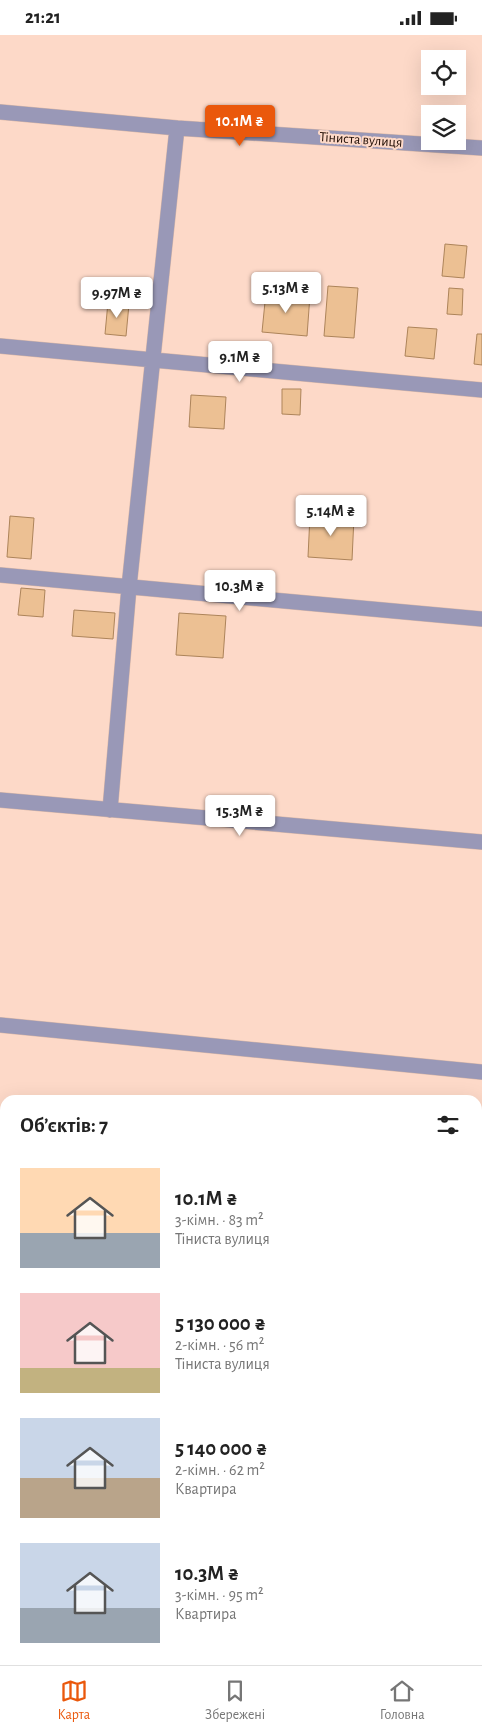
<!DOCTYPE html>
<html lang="uk">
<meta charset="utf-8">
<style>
:root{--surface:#fff;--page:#f2f2f2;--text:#222;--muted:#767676;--line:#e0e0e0;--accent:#ea580c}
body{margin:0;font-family:"Alegreya Sans",sans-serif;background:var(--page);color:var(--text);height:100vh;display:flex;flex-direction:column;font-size:19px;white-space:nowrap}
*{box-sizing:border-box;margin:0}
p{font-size:16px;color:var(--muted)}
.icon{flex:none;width:28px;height:28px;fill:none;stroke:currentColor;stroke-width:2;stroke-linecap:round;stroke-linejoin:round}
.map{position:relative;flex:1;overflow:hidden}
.details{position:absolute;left:0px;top:1060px;width:482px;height:570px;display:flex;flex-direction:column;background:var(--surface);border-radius:15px 15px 0 0;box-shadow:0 5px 20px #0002}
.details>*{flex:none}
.fabs{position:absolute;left:421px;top:15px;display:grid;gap:10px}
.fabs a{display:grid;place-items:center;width:45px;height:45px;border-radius:0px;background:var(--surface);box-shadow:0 5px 20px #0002;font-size:25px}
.price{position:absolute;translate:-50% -42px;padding:0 11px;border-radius:5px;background:#fff;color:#222;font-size:16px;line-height:32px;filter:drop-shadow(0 1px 2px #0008)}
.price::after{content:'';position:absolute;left:50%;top:30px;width:15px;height:11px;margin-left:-8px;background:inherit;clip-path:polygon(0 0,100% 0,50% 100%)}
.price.current{background:var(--accent);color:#fff}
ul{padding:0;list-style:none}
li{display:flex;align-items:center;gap:15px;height:125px;padding:0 20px}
li span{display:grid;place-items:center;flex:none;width:140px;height:100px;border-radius:0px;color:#555}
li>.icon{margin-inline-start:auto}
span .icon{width:60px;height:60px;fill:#fffc;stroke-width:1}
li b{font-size:21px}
h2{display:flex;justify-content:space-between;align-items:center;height:60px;padding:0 20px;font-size:21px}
.status{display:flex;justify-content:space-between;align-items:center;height:35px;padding:0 25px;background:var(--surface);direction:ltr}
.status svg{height:14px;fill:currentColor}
.menu{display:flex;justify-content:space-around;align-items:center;height:70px;border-top:1px solid var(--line);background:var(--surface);font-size:14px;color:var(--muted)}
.menu a{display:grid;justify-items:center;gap:2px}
.menu .current{color:var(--accent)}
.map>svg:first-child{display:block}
.building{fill:#ecc093;stroke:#ad845a}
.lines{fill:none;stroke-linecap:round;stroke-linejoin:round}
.minor-casing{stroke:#d9b8a8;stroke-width:16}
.minor{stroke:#9998b7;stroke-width:15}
.labels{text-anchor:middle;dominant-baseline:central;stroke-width:4;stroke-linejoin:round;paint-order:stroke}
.street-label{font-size:14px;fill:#1f0c03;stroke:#fdd9c8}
</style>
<div class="status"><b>21:21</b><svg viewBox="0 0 49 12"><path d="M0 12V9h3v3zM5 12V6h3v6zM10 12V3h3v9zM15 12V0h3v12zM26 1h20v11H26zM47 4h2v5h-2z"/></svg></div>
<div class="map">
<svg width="482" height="1630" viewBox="0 0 482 1630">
<rect width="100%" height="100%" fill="#fdd9c8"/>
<path class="building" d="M445,209l22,2 -3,32 -22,-2z
M328,251l30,2 -4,50 -30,-2z
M449,253l14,1 -1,26 -15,-1z
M266,257l44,3 -3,41 -45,-4z
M108,267l21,2 -3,32 -21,-2z
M408,292l29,2 -3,30 -29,-3z
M477,299h5v31l-8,-1z
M282,354h19l-1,26 -18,-1z
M191,360l35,2 -2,32 -35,-2z
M310,480l44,2 -2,43 -44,-3z
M10,481l24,2 -3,41 -24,-2z
M21,553l24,2 -2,27 -25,-2z
M74,575l41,3 -2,26 -41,-3z
M179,578l47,3 -3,42 -47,-3z"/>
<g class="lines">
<g class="minor-casing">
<path id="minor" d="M0,77l177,16 305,20
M0,311l482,44
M0,540l482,44
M0,765l482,42
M110,775l19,-223 48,-459
M0,990l482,47
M0,1212h5
M478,1259h4
M0,1454l5,1
M478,1497h4
M0,1603l5,1
M190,1625l58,5"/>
</g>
<use href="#minor" class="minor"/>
</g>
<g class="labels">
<g class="street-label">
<text transform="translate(361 105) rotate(4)">Тіниста вулиця</text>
</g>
</g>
</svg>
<div class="fabs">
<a><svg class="icon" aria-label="locate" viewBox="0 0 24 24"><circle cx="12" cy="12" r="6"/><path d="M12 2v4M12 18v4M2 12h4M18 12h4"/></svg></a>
<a><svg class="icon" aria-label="layers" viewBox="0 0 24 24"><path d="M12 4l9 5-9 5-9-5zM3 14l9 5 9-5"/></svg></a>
</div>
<b class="price current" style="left:240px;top:112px">10.1M ₴</b>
<b class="price" style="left:286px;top:279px">5.13M ₴</b>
<b class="price" style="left:117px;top:284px">9.97M ₴</b>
<b class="price" style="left:240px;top:348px">9.1M ₴</b>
<b class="price" style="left:331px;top:502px">5.14M ₴</b>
<b class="price" style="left:240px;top:577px">10.3M ₴</b>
<b class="price" style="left:240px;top:802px">15.3M ₴</b>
<section class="details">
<h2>Об’єктів: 7<svg class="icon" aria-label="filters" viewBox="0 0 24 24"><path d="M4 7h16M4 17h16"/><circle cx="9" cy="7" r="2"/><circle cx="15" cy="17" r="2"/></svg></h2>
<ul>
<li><span style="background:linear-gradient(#ffd9b3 65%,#9aa5b1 0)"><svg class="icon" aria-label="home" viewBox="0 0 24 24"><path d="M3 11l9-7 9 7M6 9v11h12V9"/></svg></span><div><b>10.1M ₴</b><p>3-кімн. · 83 m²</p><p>Тіниста вулиця</p></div></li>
<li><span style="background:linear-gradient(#f6c9c9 75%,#c2b280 0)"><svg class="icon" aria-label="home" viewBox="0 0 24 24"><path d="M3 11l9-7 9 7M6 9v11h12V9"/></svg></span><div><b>5 130 000 ₴</b><p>2-кімн. · 56 m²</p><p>Тіниста вулиця</p></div></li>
<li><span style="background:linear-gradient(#c9d6e8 60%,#b9a48a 0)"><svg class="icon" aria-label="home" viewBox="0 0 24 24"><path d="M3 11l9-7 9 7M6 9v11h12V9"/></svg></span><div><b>5 140 000 ₴</b><p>2-кімн. · 62 m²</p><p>Квартира</p></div></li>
<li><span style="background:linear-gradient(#c9d6e8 65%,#9aa5b1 0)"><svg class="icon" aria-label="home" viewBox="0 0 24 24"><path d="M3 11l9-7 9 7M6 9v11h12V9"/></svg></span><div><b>10.3M ₴</b><p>3-кімн. · 95 m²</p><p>Квартира</p></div></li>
</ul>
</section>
</div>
<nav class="menu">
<a class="current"><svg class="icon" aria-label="map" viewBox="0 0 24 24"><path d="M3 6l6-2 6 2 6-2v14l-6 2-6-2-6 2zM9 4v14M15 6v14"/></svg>Карта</a>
<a><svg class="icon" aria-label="saved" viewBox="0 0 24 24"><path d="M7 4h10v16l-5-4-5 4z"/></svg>Збережені</a>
<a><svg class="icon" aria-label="home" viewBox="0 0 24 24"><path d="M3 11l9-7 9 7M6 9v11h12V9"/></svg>Головна</a>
</nav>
